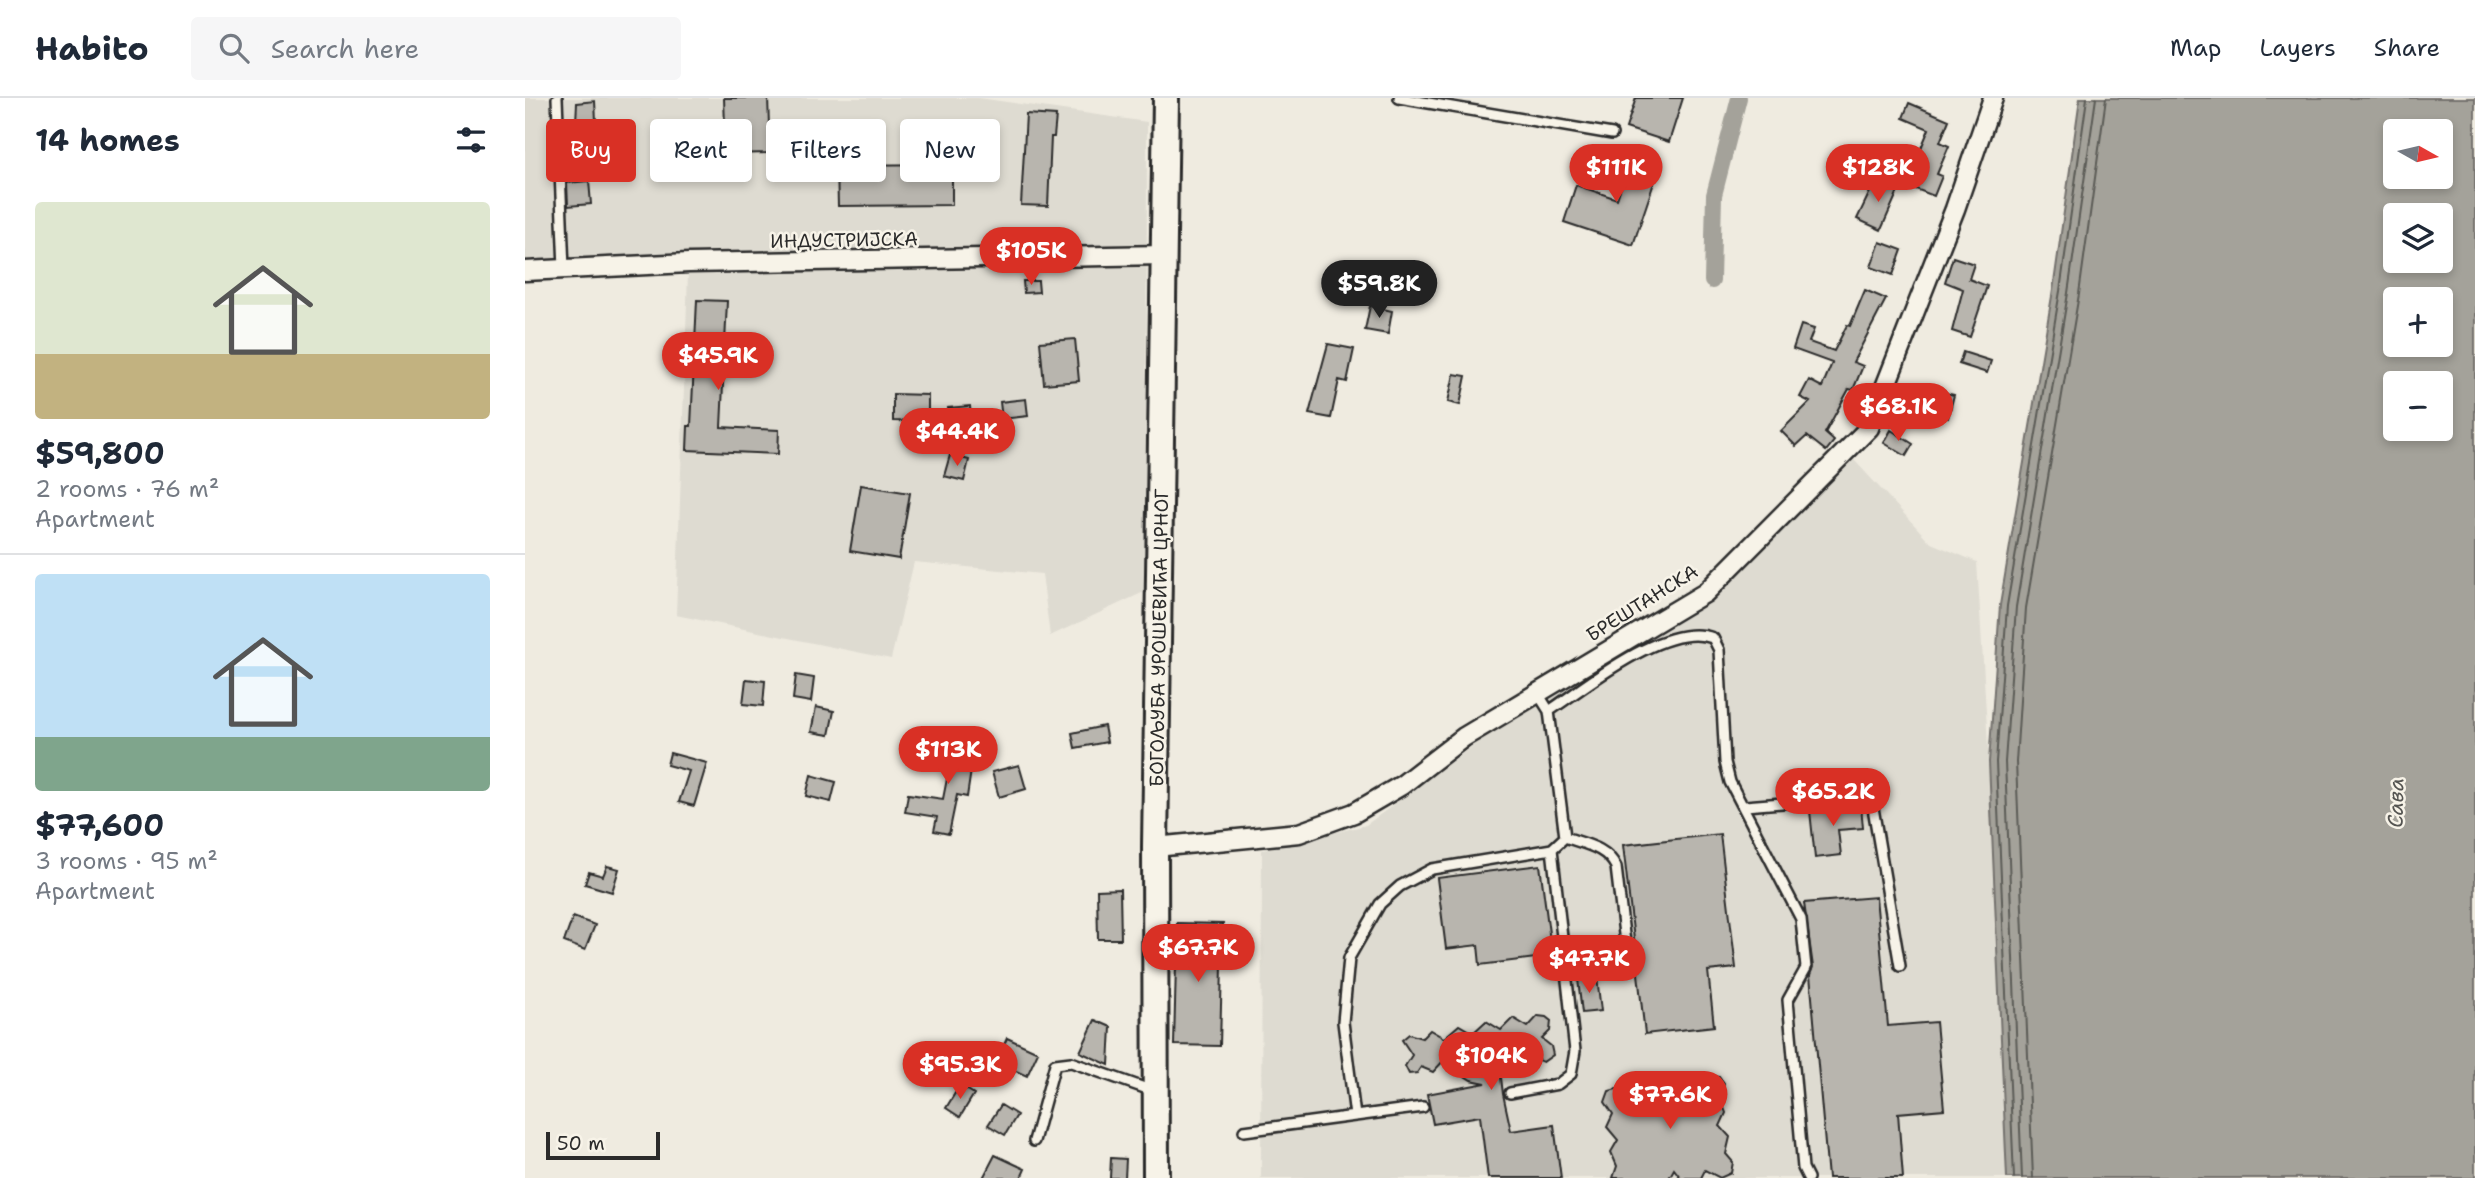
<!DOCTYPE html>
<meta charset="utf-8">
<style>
:root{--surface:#fff;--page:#f6f6f7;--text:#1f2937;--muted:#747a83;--line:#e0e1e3;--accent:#d93025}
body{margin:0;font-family:"Shantell Sans",sans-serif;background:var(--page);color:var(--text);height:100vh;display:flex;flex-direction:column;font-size:26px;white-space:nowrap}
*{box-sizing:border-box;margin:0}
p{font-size:23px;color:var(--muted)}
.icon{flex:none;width:38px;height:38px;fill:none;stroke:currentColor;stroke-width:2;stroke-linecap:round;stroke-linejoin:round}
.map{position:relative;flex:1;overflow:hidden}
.side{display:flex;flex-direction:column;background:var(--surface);width:525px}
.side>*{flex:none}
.guide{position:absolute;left:21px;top:21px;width:665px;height:63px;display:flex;gap:14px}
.needle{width:46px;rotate:98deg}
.controls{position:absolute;left:1858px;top:21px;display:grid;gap:14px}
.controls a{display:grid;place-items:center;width:70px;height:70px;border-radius:7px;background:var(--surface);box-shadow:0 4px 10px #0003;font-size:35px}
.scale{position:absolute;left:21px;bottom:18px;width:114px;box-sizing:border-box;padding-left:7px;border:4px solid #2b2b2b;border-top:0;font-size:19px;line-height:24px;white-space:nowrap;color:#2b2b2b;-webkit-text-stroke:5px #f7f3e8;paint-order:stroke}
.price{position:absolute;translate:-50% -60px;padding:0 16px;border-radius:24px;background:var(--accent);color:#fff;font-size:23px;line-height:46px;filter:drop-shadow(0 2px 4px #0008)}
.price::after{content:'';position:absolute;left:50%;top:42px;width:21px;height:16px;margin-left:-10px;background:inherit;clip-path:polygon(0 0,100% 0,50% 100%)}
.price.current{background:#222;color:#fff}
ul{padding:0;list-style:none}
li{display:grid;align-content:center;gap:14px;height:371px;padding:0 35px}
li+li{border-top:2px solid var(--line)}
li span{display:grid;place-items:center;height:217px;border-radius:7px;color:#555}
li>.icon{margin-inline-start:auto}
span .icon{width:126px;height:126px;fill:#fffc;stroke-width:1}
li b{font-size:30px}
h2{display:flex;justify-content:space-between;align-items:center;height:84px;padding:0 35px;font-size:30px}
.pill{padding:0 24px;border-radius:7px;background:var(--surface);box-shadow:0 4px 10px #0003;font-size:24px;line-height:63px}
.pill.current{background:var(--accent);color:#fff}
header{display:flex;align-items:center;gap:42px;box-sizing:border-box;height:98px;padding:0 35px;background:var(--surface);border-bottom:2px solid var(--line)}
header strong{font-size:33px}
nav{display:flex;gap:38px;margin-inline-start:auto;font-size:24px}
.search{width:490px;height:63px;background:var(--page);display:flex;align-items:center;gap:18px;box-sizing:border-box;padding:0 24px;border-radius:7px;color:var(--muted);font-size:26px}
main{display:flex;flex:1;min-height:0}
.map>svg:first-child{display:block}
.built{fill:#dedbd1}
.water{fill:#a4a29a;stroke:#74726e;stroke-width:2;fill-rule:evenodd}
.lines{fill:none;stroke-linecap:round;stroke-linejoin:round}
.shore{stroke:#5b5b57;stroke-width:2}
.canal{stroke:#a4a29a;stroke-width:16}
.building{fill:#b8b5ae;stroke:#2b2b2b;stroke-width:2}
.lane-casing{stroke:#2b2b2b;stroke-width:14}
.street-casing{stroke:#2b2b2b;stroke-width:23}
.secondary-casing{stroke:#2b2b2b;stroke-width:30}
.lane{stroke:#f7f3e8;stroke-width:9}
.street{stroke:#f7f3e8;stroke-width:18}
.secondary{stroke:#f7f3e8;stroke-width:24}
.labels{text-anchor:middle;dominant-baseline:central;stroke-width:5;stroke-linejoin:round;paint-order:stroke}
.street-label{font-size:19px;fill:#2b2b2b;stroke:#f7f3e8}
.water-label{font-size:21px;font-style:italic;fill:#555552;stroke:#f7f3e8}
</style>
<header>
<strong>Habito</strong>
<div class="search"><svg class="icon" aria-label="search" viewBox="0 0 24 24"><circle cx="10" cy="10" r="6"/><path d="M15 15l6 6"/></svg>Search here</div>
<nav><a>Map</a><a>Layers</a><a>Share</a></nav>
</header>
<main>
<section class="side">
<h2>14 homes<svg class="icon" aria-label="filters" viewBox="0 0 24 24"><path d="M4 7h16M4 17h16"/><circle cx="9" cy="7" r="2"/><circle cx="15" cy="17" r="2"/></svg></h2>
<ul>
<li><span style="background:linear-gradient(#dfe7d0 70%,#c2b280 0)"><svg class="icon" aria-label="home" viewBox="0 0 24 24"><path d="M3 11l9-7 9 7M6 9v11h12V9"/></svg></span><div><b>$59,800</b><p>2 rooms · 76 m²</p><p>Apartment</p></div></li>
<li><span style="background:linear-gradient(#bfe0f5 75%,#7fa58c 0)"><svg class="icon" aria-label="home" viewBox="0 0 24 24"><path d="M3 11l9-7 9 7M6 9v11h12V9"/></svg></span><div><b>$77,600</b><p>3 rooms · 95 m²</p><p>Apartment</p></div></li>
</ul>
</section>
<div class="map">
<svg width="1950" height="1080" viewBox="0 0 1950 1080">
<rect width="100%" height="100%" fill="#efebe0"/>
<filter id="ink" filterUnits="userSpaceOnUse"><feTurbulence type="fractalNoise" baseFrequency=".0143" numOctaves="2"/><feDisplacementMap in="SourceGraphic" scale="14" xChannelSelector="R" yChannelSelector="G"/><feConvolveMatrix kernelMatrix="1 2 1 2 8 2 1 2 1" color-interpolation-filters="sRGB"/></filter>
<g filter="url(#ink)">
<path class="built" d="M0,0h454l168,24 -1,469 -96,45 -8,-62 -128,-12 -23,97 -215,-44 12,-342 -163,7z
M1329,362l77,83 46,19 12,200 18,416h-746l1,-328 104,-25 139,-103 256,-173z"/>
<path class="water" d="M1555,0h395v1080h-468l-18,-416 11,-157 53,-315zM1871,33h45v46h-45zM1871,117h45v46h-45zM1871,201h45v46h-45zM1871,285h45v46h-45z"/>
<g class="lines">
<path class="shore" d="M1489,1080l-18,-416 11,-156 53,-315 27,-193
M1497,1080l-17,-416 11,-155 52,-314 28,-195
M1508,1080l-17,-416 10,-154 53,-314 27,-196"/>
<path class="canal" d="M1187,183l2,-86 25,-97"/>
</g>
<path class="building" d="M199,0h44l2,55 -44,1z
M1111,0h47l-14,44 -43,-14z
M70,3l1,20 -20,1 1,-19z
M1384,5l40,17 -9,22 9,4 -12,28 5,2 -8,20 -34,-13 8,-20 6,2 15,-36 -26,-11z
M501,16l30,2 -2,21h-3l-3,69 -27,-1z
M1106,58l29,9 -27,80 -69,-23 12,-37 41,14z
M427,66v41l-114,1 -1,-41z
M1351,81l23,10 -18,41 -24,-11z
M64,83l2,23 -23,2 -1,-23z
M1355,144l22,8 -9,25 -22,-8z
M1428,159l21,7 -5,15 18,7 -17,51 -18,-6 11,-42 -18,-7z
M498,183h15l1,11 -15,1z
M1340,192l21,9 -33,63 10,4 -10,24 -4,-1 -24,44 9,8 -8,10 -19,-15 -11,10 -15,-15 29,-29 -10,-5 9,-17 13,7 10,-24 -39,-14 8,-24 13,4 -5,13 25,9 13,-26 3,1z
M172,202l30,1 -6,126 58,3 -1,24 -91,-4 1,-24h3z
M845,208l22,5 -4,23 -23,-4z
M550,241l4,42 -35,3 -4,-42z
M803,246l26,5 -7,33 -8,-2 -8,38 -22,-4z
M1438,254l28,9 -4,12 -28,-9z
M929,276l12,2 -6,29 -12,-3z
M1416,294l13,3 -6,23 -13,-3z
M368,296l35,1v27l-35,-1z
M501,301l2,17 -26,3 -2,-17z
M445,308l2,22 -22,2 -2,-22z
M1366,332l22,14 -7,12 -22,-13z
M425,357l19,5 -5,21 -20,-5z
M336,387l49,8 -11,66 -49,-8z
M271,577l18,3 -3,24 -18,-3z
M221,581l19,2 -2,25 -20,-2z
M291,609l18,4 -5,24 -18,-3z
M579,628l3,16 -32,6 -3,-15z
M431,635l20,4 -9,60 -10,-2 -8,39 -15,-3 3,-14 -32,-5 3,-18 35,5z
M145,655l37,10 -13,43 -15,-4 10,-31 -22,-6z
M494,667l7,24 -27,8 -7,-25z
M286,677l25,7 -5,20 -25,-6z
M1336,708l2,22 -25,2 3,25 -26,3 -5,-47z
M1195,736l16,134 -28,3 6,55 -69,8 -22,-189z
M1015,767l12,91 -72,9 -2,-20 -32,4 -9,-71z
M82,768l12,3 -7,23 -27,-8 4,-12 14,4z
M595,791l1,50h-23l-1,-49z
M1351,799l12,129 48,-4 8,87 -46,4 5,65h-75l-18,-203 3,-8 -9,-64z
M48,819l22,8 -10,25 -21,-8z
M652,825l46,1 -3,122 -46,-1z
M1072,879l4,34 -19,2 -4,-34z
M1013,918l8,1 5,4 -1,10 -8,8 9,7 2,9 -10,7 -14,-6 -10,9 -20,-4 4,33 8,37 43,-6 7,53h-73l-8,-62 -47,8 -6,-30 59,-11 -15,-3 -16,-10 -9,-12 -13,14 -12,-5 -4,6 -8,1 -4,-8 7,-11 -10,-15 7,-6 13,4 8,-8 14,8 15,-13 14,8 13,-12 15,9 12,-12 15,9z
M570,922l16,7 -2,38 -29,-13z
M482,940l31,14 -11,24 -31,-14z
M1183,978l11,1 5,7 -4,14 6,15 -6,13 10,11 -4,17 7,8 -2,11 -11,5 -15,-8 -4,8h-20l-7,-9 -5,9h-56l4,-12 -6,-14 7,-12 -11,-13 6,-13 -8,-12 4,-11 11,-3 13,10 8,-12 12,-3 13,11 12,-12 8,-1 13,6z
M435,987l14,9 -14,23 -14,-9z
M476,1007l16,10 -12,20 -17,-10z
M470,1057l30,14 -4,9h-38z
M586,1060l15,1 -1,19h-15z"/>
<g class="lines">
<g class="lane-casing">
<path id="lane" d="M32,0l7,171
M874,0l213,36
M1024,613c38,-25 117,-91 164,-73l6,12 6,112 5,20 71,137 5,49 -18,32 15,168 5,10
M1220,708l126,-10 29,170
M1040,739c19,7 42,10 51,30l12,101
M985,995l48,-9 13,-10 4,-23 -23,-202 13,-12 -16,-126 -12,-19
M830,1018l68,-9
M719,1033l111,-15 -12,-94 6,-64 31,-54 20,-18 32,-17 120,-20
M509,1043l21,-77 16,-2 82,29"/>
</g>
<g class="street-casing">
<path id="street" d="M0,173l164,-8 476,-8
M630,749l144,-14 55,-20 48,-28 62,-48 241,-144 164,-165 86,-219 38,-111"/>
</g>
<g class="secondary-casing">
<path id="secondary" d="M631,1080l-1,-331 11,-749"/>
</g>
<use href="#lane" class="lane"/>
<use href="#street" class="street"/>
<use href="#secondary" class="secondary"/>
</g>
</g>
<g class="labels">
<g class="street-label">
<text transform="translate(319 142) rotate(-1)">ИНДУСТРИЈСКА</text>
<text transform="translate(1117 505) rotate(-32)">БРЕШТАНСКА</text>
<text transform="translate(634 540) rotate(-89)">БОГОЉУБА УРОШЕВИЋА ЦРНОГ</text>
</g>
<g class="water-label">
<text transform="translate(1871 705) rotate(-89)">Сава</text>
</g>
</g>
</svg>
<div class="controls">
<a><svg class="needle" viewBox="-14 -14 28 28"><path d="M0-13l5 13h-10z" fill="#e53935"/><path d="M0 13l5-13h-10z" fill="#747a83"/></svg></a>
<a><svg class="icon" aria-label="layers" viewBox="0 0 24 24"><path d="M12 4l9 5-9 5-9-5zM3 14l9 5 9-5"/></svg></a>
<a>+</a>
<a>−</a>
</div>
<div class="scale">50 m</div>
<b class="price" style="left:1091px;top:106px">$111K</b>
<b class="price" style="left:1353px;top:106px">$128K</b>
<b class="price" style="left:506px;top:189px">$105K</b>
<b class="price current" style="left:854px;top:222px">$59.8K</b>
<b class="price" style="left:193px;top:294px">$45.9K</b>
<b class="price" style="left:1373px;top:345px">$68.1K</b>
<b class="price" style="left:432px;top:370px">$44.4K</b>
<b class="price" style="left:423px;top:688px">$113K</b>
<b class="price" style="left:1308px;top:730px">$65.2K</b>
<b class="price" style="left:673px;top:886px">$67.7K</b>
<b class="price" style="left:1064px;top:897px">$47.7K</b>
<b class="price" style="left:966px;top:994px">$104K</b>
<b class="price" style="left:435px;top:1003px">$95.3K</b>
<b class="price" style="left:1145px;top:1033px">$77.6K</b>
<div class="guide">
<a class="pill current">Buy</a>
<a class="pill">Rent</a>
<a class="pill">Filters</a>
<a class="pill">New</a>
</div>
</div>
</main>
